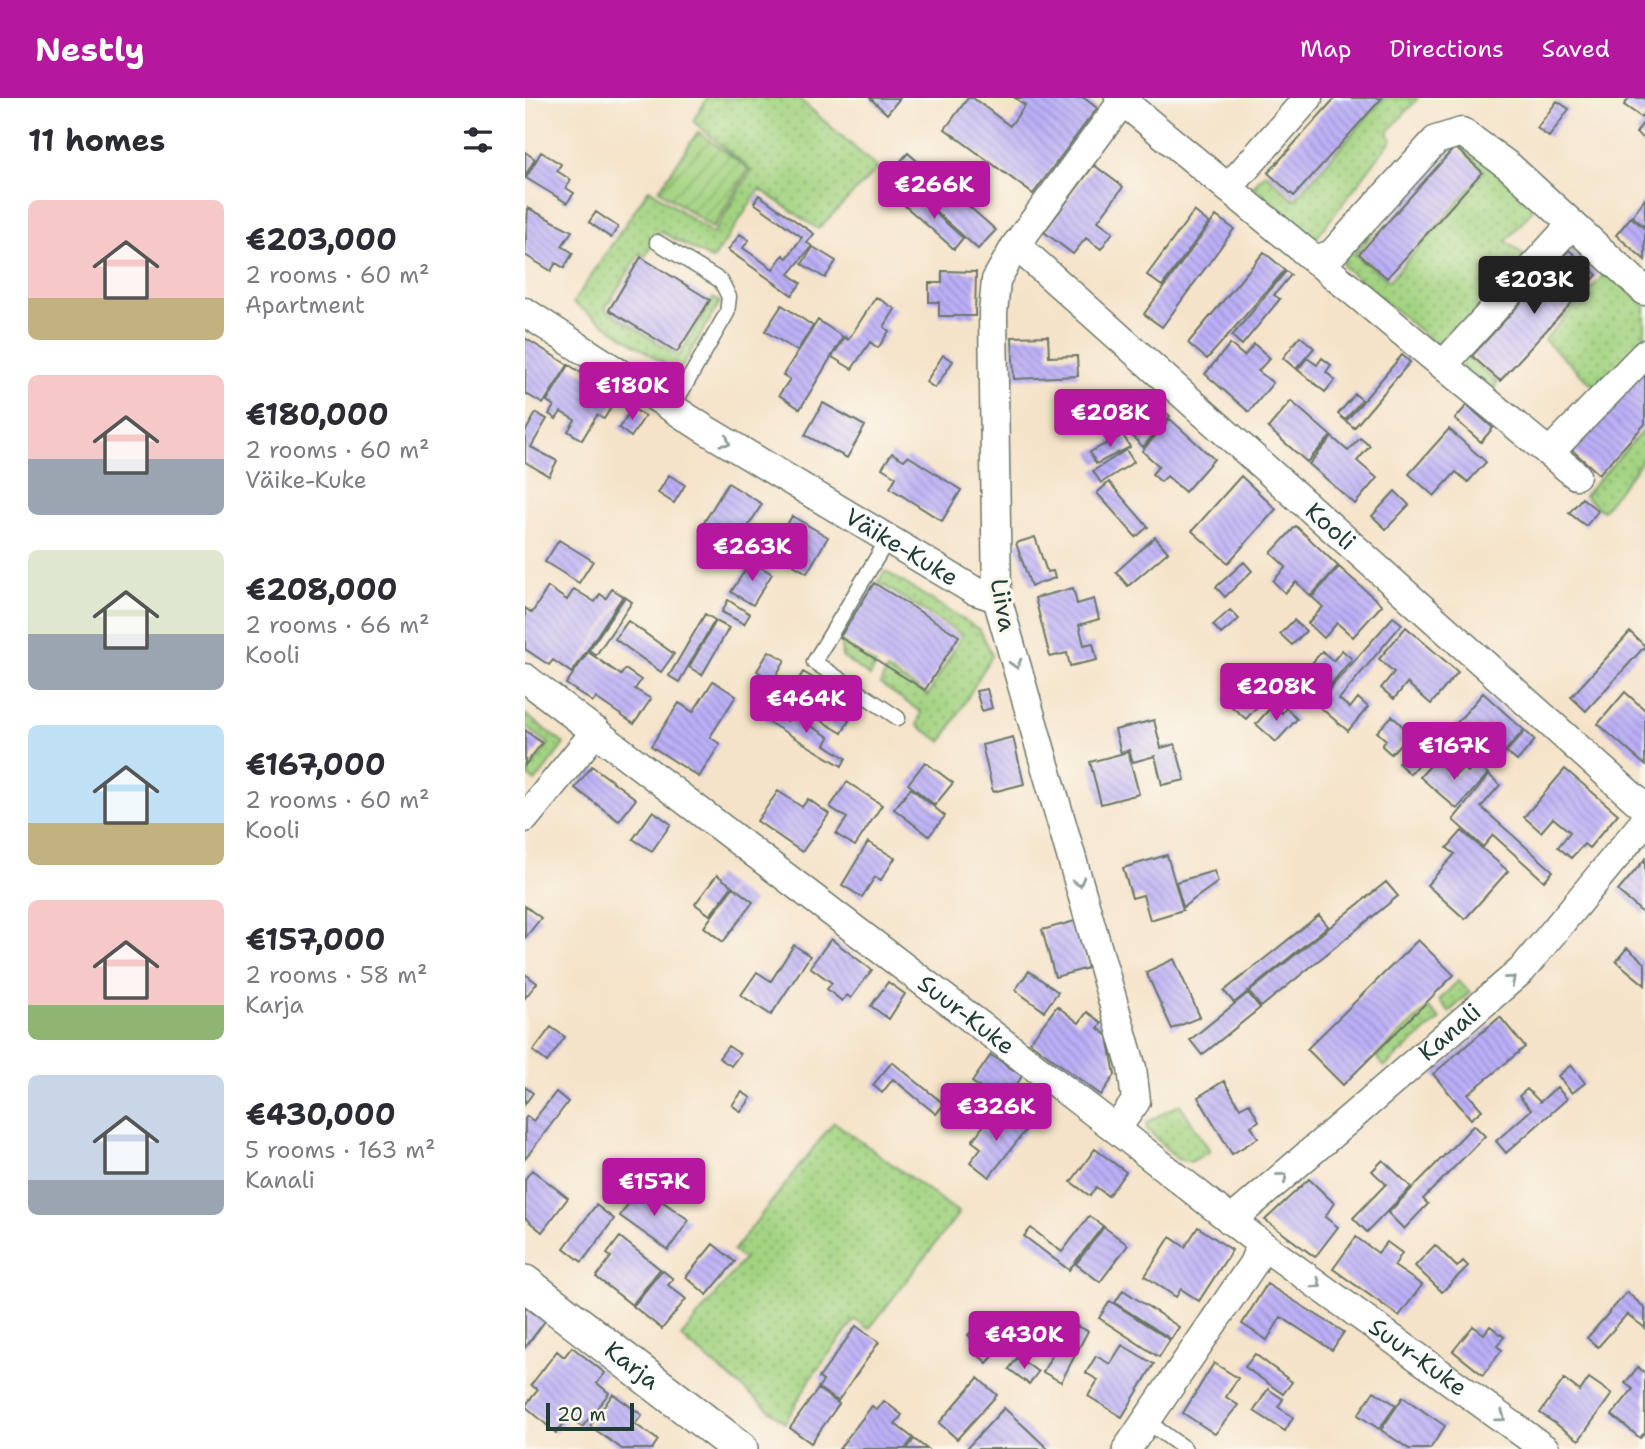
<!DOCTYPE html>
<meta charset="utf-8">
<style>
:root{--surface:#fff;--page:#f2f2f3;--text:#2b2b33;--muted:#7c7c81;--accent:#b5179e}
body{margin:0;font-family:"Shantell Sans",sans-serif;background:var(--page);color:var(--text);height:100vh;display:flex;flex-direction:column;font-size:26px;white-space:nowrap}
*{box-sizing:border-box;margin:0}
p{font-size:23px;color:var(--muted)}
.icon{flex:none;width:38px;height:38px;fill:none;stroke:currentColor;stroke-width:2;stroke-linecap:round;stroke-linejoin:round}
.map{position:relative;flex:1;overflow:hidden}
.drawer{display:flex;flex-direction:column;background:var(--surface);width:525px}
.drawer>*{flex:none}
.scale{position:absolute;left:21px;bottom:18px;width:88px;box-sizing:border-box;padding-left:7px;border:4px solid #1f3d34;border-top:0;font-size:19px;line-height:24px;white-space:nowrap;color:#1f3d34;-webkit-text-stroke:5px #fbf7ec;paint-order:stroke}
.price{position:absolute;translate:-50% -60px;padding:0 16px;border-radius:7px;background:var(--accent);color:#fff;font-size:23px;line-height:46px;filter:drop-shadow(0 2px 4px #0008)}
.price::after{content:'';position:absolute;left:50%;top:42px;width:21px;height:16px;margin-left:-10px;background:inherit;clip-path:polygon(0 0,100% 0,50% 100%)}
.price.active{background:#222;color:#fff}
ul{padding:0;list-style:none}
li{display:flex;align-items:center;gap:21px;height:175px;padding:0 28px}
li span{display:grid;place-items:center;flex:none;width:196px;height:140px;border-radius:10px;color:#555}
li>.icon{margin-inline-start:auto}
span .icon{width:84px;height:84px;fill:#fffc;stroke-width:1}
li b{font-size:30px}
h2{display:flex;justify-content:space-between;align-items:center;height:84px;padding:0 28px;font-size:30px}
header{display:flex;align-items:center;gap:42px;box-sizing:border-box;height:98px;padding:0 35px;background:var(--accent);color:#fff}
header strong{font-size:33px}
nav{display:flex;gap:38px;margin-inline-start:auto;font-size:24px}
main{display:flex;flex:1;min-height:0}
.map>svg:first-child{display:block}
.grass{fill:url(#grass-dots);stroke:#61885a;stroke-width:2}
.garden{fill:url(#garden-furrows);stroke:#61885a;stroke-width:2}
.building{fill:url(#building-back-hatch)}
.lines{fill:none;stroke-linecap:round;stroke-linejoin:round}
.service-casing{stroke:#6a7768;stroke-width:17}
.minor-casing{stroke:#6a7768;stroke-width:31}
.tertiary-casing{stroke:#6a7768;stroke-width:38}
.service{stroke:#fff;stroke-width:14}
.minor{stroke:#fff;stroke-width:28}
.tertiary{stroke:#fff;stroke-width:35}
.oneway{stroke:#8f9e9a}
.labels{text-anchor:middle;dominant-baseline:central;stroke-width:7;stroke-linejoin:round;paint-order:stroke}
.street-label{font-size:24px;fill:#1f3d34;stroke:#fbf7ec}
</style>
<header>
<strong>Nestly</strong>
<nav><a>Map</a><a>Directions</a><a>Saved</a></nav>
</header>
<main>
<section class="drawer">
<h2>11 homes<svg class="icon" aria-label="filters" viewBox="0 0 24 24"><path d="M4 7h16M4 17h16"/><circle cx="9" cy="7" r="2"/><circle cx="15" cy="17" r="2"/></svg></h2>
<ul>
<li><span style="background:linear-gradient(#f6c9c9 70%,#c2b280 0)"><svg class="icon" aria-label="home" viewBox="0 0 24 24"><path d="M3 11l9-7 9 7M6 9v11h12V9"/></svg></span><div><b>€203,000</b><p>2 rooms · 60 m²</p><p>Apartment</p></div></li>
<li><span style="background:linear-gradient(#f6c9c9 60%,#9aa5b1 0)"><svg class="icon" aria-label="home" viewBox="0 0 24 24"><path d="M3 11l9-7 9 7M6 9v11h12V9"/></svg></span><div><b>€180,000</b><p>2 rooms · 60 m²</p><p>Väike-Kuke</p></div></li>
<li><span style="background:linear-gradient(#dfe7d0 60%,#9aa5b1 0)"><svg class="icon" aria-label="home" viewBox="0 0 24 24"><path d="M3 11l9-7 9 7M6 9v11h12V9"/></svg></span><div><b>€208,000</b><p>2 rooms · 66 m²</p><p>Kooli</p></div></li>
<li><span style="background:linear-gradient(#bfe0f5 70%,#c2b280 0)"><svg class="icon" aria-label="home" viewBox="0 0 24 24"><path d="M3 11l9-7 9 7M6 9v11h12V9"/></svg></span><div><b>€167,000</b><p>2 rooms · 60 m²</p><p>Kooli</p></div></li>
<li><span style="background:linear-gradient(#f6c9c9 75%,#8fb573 0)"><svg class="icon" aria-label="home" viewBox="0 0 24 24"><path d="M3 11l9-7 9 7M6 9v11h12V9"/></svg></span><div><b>€157,000</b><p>2 rooms · 58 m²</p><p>Karja</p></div></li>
<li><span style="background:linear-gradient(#c9d6e8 75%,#9aa5b1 0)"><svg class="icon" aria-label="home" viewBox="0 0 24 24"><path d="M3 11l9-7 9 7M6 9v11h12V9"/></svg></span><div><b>€430,000</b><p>5 rooms · 163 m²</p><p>Kanali</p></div></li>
</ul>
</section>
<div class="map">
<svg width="1120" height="1351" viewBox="0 0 1120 1351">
<defs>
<pattern id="grass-dots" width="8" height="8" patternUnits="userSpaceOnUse" patternTransform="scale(1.75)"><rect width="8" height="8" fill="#a3d381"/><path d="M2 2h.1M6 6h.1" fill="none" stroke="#84ac6a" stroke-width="1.8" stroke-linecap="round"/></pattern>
<pattern id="garden-furrows" width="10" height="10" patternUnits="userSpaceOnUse" patternTransform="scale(1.75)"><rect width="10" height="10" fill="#a3d381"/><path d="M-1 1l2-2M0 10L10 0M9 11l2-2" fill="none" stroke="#84ac6a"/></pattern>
<pattern id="building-back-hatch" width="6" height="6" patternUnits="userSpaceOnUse" patternTransform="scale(1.75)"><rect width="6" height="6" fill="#bcaff7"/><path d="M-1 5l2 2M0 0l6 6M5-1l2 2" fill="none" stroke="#9890c9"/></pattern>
</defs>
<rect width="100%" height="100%" fill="#fbf7ec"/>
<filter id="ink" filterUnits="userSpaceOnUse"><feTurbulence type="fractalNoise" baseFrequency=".0143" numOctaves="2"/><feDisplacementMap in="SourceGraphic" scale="14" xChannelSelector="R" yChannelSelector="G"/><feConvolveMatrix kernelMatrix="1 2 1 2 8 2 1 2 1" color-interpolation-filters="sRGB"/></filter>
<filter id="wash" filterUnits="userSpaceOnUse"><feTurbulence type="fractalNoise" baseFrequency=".00686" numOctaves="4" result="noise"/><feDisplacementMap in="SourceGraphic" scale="28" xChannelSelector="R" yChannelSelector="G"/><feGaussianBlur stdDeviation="1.57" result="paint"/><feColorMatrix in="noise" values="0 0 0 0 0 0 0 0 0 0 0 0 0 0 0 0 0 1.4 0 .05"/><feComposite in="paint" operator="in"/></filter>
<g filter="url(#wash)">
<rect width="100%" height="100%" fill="#f5e3c9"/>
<path class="grass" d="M182,0h91l80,70 -60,61 -58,-40 -47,71 -53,-29 -15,26 -5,-4 -35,56 74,47 34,-58 7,4 -42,71 -105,-70 76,-114 64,45 38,-63 -58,-50z
M859,0h34l-31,35 5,6 -78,102 -61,-55 12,-13 29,27z
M942,44l72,60 -33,39 20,16 -86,91 -97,-82 1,-10 29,-32 4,4 -22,26 34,27 96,-110 -29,-27 -20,20 -5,-4 16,-17z
M1054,139l66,61v39l-48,52 -53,-49 59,-64 -33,-29z
M938,255l35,30 -8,10 -29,-27z
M1120,330v29l-43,54 -18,-15z
M360,473l95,59 12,25 -50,87 -25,-17 4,-13 -41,-28 7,-14 41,25 34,-60 -84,-53z
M316,544l35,23 -6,11 -28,-19z
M0,616l39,30 -29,38 -9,-8 23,-30 -24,-18z
M933,883l12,11 -21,20 -10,-12z
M903,910l12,11 -56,48 -8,-11z
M655,1006l30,47 -19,11 -14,-3 -31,-31 1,-6z
M309,1024l125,91 -90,116 -14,-9 -44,58 -26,45 -104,-86 63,-78 -11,-8z"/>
<path class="garden" d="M173,34l51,37 -36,59 -54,-38z"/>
<g id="blocks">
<path class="building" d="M345,0h30l-13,16z
M443,0h5l37,28 15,-21 -10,-7h69l13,10 -64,86 -88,-65z
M810,0h47l-88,98 -26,-23z
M1104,0h16v14l-4,5 -17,-12z
M1032,3l12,8 -20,28 -12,-9z
M1120,22v19l-9,-6z
M930,49l27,25 -95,106 -28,-24z
M0,54l10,7 -10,17z
M16,54l20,12 -4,7 14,9 -5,8 8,5 -7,10 -41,-25z
M383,55l88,77 -18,19 -87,-77z
M569,67l29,22 -25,34 15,11 -12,17 -15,-11 -13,16 -29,-22z
M389,96l49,44 -9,11 -50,-44z
M234,97l55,39 -7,9 5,3 -23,28 12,9 -9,12 -64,-45 12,-16 9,6 -6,8 30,21 10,-14 4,3 15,-21 -48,-34z
M1120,101v28l-13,-11z
M3,110l44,23 -10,15 11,7 -9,15 -8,-5 -5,8 -26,-16z
M669,113l15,12 -47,63 -15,-11z
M71,114l22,15 -7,11 -22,-16z
M691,118l18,13 -72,98 -18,-13z
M1106,119l14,12v31l-29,-25z
M288,149l23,14 -11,17 -23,-14z
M1044,152l28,25 -97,106 -28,-25z
M739,154l21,18 -78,89 -19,-16z
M116,159l69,43 -33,52 -68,-42z
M417,173l34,1 -1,44h-36v-14h-10v-19h13z
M761,173l5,4 -17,20 6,4 -38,46 -10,-9z
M351,199l19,12 -11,18 5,4 -11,17 -8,-6 -18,27 -20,-12 13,-20 3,3z
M257,207l31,21 -16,25 -32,-20z
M293,222l25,17 -43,72 -21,-14 11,-16 -7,-4z
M523,238l1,21 28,-1 1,20 -64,3 -2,-42z
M775,238l14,12 -18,21 -13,-11z
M0,240l43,27 -25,39 -18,-11z
M705,246l14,12 10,-12 16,14 -12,13 15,12 -24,29 -44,-38z
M418,257l10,6 -18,27 -9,-6z
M877,257l8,7 -56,66 -8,-7z
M782,260l10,7 5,-7 9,7 -5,7 9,8 -10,12 -27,-22z
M44,267l49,31 -14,23 -7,-4 -15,25 -14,-9 7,-11 -14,-8 -5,7 -7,-5 5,-8 -7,-5z
M1120,272v54l-46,50 -27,-24z
M830,296l7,6 -17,20 -7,-6z
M766,303l40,35 -24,26 -39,-34z
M298,305l42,23 -18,32 -42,-23z
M632,307l13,11 -27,31 -12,-12z
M942,307l26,23 -12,14 -26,-23z
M107,310l13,8 -14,21 -12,-9z
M11,315l11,6 -16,28 26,14 -8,15 -24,-14v-30z
M645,321l44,40 -29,33 -18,-16 -6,6 -9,-8 7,-8 -17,-15z
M924,331l37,33 -18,20 -12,-10 -22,24 -25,-22z
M598,337l7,12 -34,17 -6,-12z
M807,339l16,14 12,-13 10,8 -13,15 20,17 -22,26 -46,-40z
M601,352l8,12 -33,21 -8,-12z
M367,355l12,7 4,-4 53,34 -19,31 -52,-33 6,-11 -14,-9z
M144,377l16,10 -11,18 -16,-10z
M716,378l35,33 -48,54 -36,-32z
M584,384l39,45 -12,10 -39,-44z
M203,385l34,21 -25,40 -34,-20z
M870,393l14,14 -23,24 -14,-13z
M1057,400l16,13 -12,15 -17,-13z
M267,418l36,21 -21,36 -36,-21z
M771,428l42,40 -27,30 -15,-14 -11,11 -12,-12 13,-14 -15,-14z
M510,439l12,35 6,-1 2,7 -24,8 -15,-43z
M630,439l13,15 -40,34 -12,-14z
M34,442l34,21 -14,22 -34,-21z
M226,463l21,13 -19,31 -22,-13z
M719,464l8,9 -27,26 -9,-10z
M814,469l43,38 -29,32 -16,-14 -13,15 -16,-15 15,-16 -11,-10z
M349,485l85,53 -34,54 -85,-53z
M23,489l19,13 7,-11 21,13 5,-8 6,4 6,-9 11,7 -51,77 -19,-13 -4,5 -24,-16v-41l7,5z
M548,490l4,16 17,-5 5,20 -20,6 5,20 9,-2 4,17 -27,6 -3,-13 -17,4 -15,-59z
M100,499l7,5 -36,53 -7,-5z
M203,502l22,14 -6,10 -22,-12z
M705,512l9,9 -18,15 -8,-9z
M180,516l10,6 -36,62 -10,-6z
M868,519l9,7 -63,75 11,9 8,-10 10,9 -20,24 -32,-27z
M769,522l12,11 -14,14 -12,-11z
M103,523l46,33 -13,18 -46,-33z
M191,523l13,7 -27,47 -13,-8z
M881,529l52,45 -27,32 -24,-21 -13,16 -13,-11 13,-16 -15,-13z
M1105,534l15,14 -59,65 -15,-14z
M817,552l10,9 -37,44 -21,-18 28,-34 11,10z
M244,553l16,9 -12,21 -16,-10z
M63,554l33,23 4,-6 16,11 -6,9 16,10 -17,25 -38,-26 -3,4 -27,-18z
M278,574l55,32 -16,29 -56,-33z
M722,575l14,12 -5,7 8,7 -18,20 -23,-20z
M188,583l23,15 -26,41 10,7 -21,33 -48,-31 28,-43 14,9z
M462,591l5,19 -10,3 -6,-20z
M1100,594l20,18v55l-47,-41z
M958,595l41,37 -33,37 -11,-11 -12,14 -15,-13 15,-17 -15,-13z
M748,607l9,8 4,-5 11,11 -21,23 -20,-18z
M245,613l17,10 4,-7 38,23 -4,8 21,13 -4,8 -77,-46z
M867,618l18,17 -19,21 -9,-8 4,-6 -9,-8z
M629,622l7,28 14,-4 10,36 -23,5 -7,-29 -22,6 -4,-12 -8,3 -6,-23z
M0,632l17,13 -17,22z
M1000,633l10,9 -18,21 -11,-9z
M488,639l11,47 -31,8 -11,-47z
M888,648l12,10 -15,18 -12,-11z
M603,654l11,42 -38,10 -11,-42z
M910,662l19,17 9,-9 5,4 8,-9 12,11 -31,35 -37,-32z
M400,664l28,21 -18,22 -27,-21z
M67,668l44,33 -17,22 -44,-33z
M1040,671l53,45 -29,34 -5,-4 -13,14 -13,-11 12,-15 -17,-14 -12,14 -17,-15z
M964,677l11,10 -19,22 72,64 -9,10 -51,-46 -10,12 -30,-27z
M322,684l35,23 -27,41 -19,-12 11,-16 -17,-11z
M386,690l34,28 -16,20 -35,-27z
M253,693l24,16 6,-8 21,15 -27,38 -45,-31z
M128,713l18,13 -19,27 -19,-12z
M937,733l46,40 -43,48 -38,-34 28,-31 -8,-6z
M343,744l27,16 -14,22 -6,-3 -13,20 -20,-12z
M642,757l16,55 -33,10 -7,-25 -11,3 -9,-30z
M1120,761v56l-27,-24z
M689,773l4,11 -35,25 -7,-25z
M192,777l15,11 -22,29 -15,-11z
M861,784l12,14 -137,111 -12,-15z
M208,789l20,15 -30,40 -19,-15z
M0,808l16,12 -16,20z
M794,817l9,11 -94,77 -10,-12z
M550,823l13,47 -33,9 -13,-47z
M306,841l41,31 -21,28 -4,-3 -5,6 -15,-12 5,-6 -22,-16z
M893,842l36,35 -111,110 -36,-36z
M269,847l16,11 -39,59 -30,-20 16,-23 14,9z
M1102,850l18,15v22l-29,-24z
M649,861l26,58 -28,12 -26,-57z
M504,873l29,21 -14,19 -29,-21z
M0,876l12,9 -12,15z
M363,884l17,12 -16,25 -18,-13z
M723,895l12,15 -58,47 -12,-15z
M532,908l22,17 8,-11 15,11 -4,5 10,8 7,39 -14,20 -71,-53z
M975,919l25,30 -57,47 14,16 -11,9 -38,-45z
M26,929l14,10 -18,25 -14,-11z
M203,948l12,8 -9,12 -12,-8z
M466,957l31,21 -5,8 6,4 -13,20 -8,-5 -5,8 -9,-7 4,-8 -20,-14z
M367,964l52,42 -8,10 -43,-35 -11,14 -9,-8z
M1046,967l14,18 -13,10 -14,-17z
M699,983l16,27 9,-5 10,18 -8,5 7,12 -26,16 -34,-57z
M0,989l8,6 -8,11z
M1032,989l10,12 -61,54 -10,-12 35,-31 -12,-14 8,-7 13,13z
M31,994l12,10 -43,57v-40l2,-3 6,5z
M217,994l9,6 -10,14 -9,-7z
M490,1017l14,11 -40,51 -19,-15 11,-14 -9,-7 19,-25 14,12z
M949,1027l11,11 -62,63 5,5 -24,25 -16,-16z
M570,1051l31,23 -18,24 -12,-9 -6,9 -19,-14z
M858,1062l28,27 -44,45 -14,-14 33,-34 -14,-13z
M7,1072l36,28 -26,34 -17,-14v-39z
M784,1081l25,24 -9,14 13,10 -23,30 -50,-37z
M115,1088l49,34 -21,30 -48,-34z
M71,1107l18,14 -32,43 -18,-14z
M564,1118l14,10 -34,44 -45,-34 7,-8 31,24z
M579,1129l24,18 -28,37 -24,-18z
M673,1129l34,23 -33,51 -18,-12 -5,8 -31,-21 25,-39 15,10z
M95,1139l40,32 -28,36 -36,-28 15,-20 -4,-3z
M831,1139l22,16 9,-11 15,11 -8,13 28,19 -23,31 -66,-47z
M188,1146l22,18 -28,33 -21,-18z
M910,1147l22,22 6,-6 5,5 -26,26 -27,-26z
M137,1172l11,9 -5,6 18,14 -24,30 -29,-23z
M742,1186l77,48 -12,18 -51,-33 -14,23 -25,-16z
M598,1192l56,37 -8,12 -56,-36z
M1102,1194l18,16v20l-18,-14 -29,33 -11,-9z
M585,1203l60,39 -11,17 -60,-39z
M0,1209l20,14 -20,27z
M458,1221l9,9 4,-5 15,13 -24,27 -11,-10 5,-6 -13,-12z
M331,1228l23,16 -41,59 -20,-13 5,-7 -4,-3z
M552,1228l11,5 -27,51 -18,-10 14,-27 7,4z
M948,1228l11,8 6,-8 14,11 -7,9 5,4 -19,25 -30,-24z
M597,1247l32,19 -32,53 -34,-21 10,-16 -12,-7 10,-17 14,8z
M47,1249l33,26 -8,10 12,10 -27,34 -13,-10 -13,16 -31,-27 13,-16 -7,-5 26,-34 7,6z
M730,1256l37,28 -9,12 -38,-27z
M493,1259l20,15 -9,12 -20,-15z
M689,1265l24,15 -12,19 12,8 -23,29 -32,-21z
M1113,1269l7,6v59l-5,6 -28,-23 21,-26 -8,-6z
M453,1280l19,17 -40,44 -18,-16z
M1064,1280l23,16 -33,46 -39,-27 24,-34 16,12z
M293,1291l21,15 -28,39 -21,-15z
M743,1291l15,10 -5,8 15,10 -8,14 -31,-20z
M849,1293l22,14 -17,24 -21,-14z
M88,1296l29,21 -7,9 23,16 -6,9h-30l-32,-23z
M878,1299l42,29 -15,23h-21l-28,-19z
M359,1303l18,14 -7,9 18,14 -8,11h-66l33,-43 5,4z
M479,1310l22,20 22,21h-82z
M389,1341l13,10h-20z"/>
</g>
</g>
<g filter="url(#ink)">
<use href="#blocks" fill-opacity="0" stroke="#6a7768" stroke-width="2"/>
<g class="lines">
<g class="service-casing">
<path id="service" d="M132,144l64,39 8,16 -2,16 -55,95
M363,441l-74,123 84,56
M620,1322l40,29"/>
</g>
<g class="minor-casing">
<g id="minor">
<path d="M594,0l457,377"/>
<path d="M703,90l80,-90"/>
<path id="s1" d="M491,147l629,563"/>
<path d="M790,162l17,-6 104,-114 26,-8 48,35 135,124"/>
<path id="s2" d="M0,214l178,116 270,162 24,8"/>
<path d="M918,267l129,-141"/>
<path d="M1024,355l96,-99"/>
<path id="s3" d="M0,580l591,451 145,115 284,205"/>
<path d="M0,720l71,-87"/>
<path d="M591,1031l20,-28 -4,-33 -135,-470 -4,-284 3,-34 20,-35 109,-147"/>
<path id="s4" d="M706,1123l291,-251 123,-149"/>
<path d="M602,1351l126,-185 8,-20"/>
</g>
</g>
<g class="tertiary-casing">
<g id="tertiary">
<path id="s5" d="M0,1185l215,166"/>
</g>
</g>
<use href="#service" class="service"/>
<use href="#minor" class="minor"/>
<use href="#tertiary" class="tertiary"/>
</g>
<defs><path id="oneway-chevron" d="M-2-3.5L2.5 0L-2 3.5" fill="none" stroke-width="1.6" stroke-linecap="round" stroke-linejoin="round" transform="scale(1.75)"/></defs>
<g class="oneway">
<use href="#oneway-chevron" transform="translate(201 344) rotate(31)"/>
<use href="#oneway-chevron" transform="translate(491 566) rotate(74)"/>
<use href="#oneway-chevron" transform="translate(554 784) rotate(74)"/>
<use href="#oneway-chevron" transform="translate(986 882) rotate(-41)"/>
<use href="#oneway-chevron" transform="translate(758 1079) rotate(-41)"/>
<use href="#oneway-chevron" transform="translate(792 1186) rotate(36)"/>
<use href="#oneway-chevron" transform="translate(976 1319) rotate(36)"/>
</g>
</g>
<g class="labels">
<g class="street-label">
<text stroke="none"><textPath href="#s1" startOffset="422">Kooli</textPath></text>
<text stroke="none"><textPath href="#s2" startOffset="444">Väike-Kuke</textPath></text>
<text transform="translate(478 507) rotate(80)">Liiva</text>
<text stroke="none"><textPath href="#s3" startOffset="555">Suur-Kuke</textPath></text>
<text stroke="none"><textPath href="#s4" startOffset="289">Kanali</textPath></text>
<text stroke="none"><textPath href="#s3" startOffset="1122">Suur-Kuke</textPath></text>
<text stroke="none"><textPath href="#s5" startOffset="135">Karja</textPath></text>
</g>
</g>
</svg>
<div class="scale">20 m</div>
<b class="price" style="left:409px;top:123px">€266K</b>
<b class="price active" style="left:1009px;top:218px">€203K</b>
<b class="price" style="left:107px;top:324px">€180K</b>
<b class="price" style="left:585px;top:351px">€208K</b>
<b class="price" style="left:227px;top:485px">€263K</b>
<b class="price" style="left:751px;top:625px">€208K</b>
<b class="price" style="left:281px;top:637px">€464K</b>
<b class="price" style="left:929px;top:684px">€167K</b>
<b class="price" style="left:471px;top:1045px">€326K</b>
<b class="price" style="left:129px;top:1120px">€157K</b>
<b class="price" style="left:499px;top:1273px">€430K</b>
</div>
</main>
